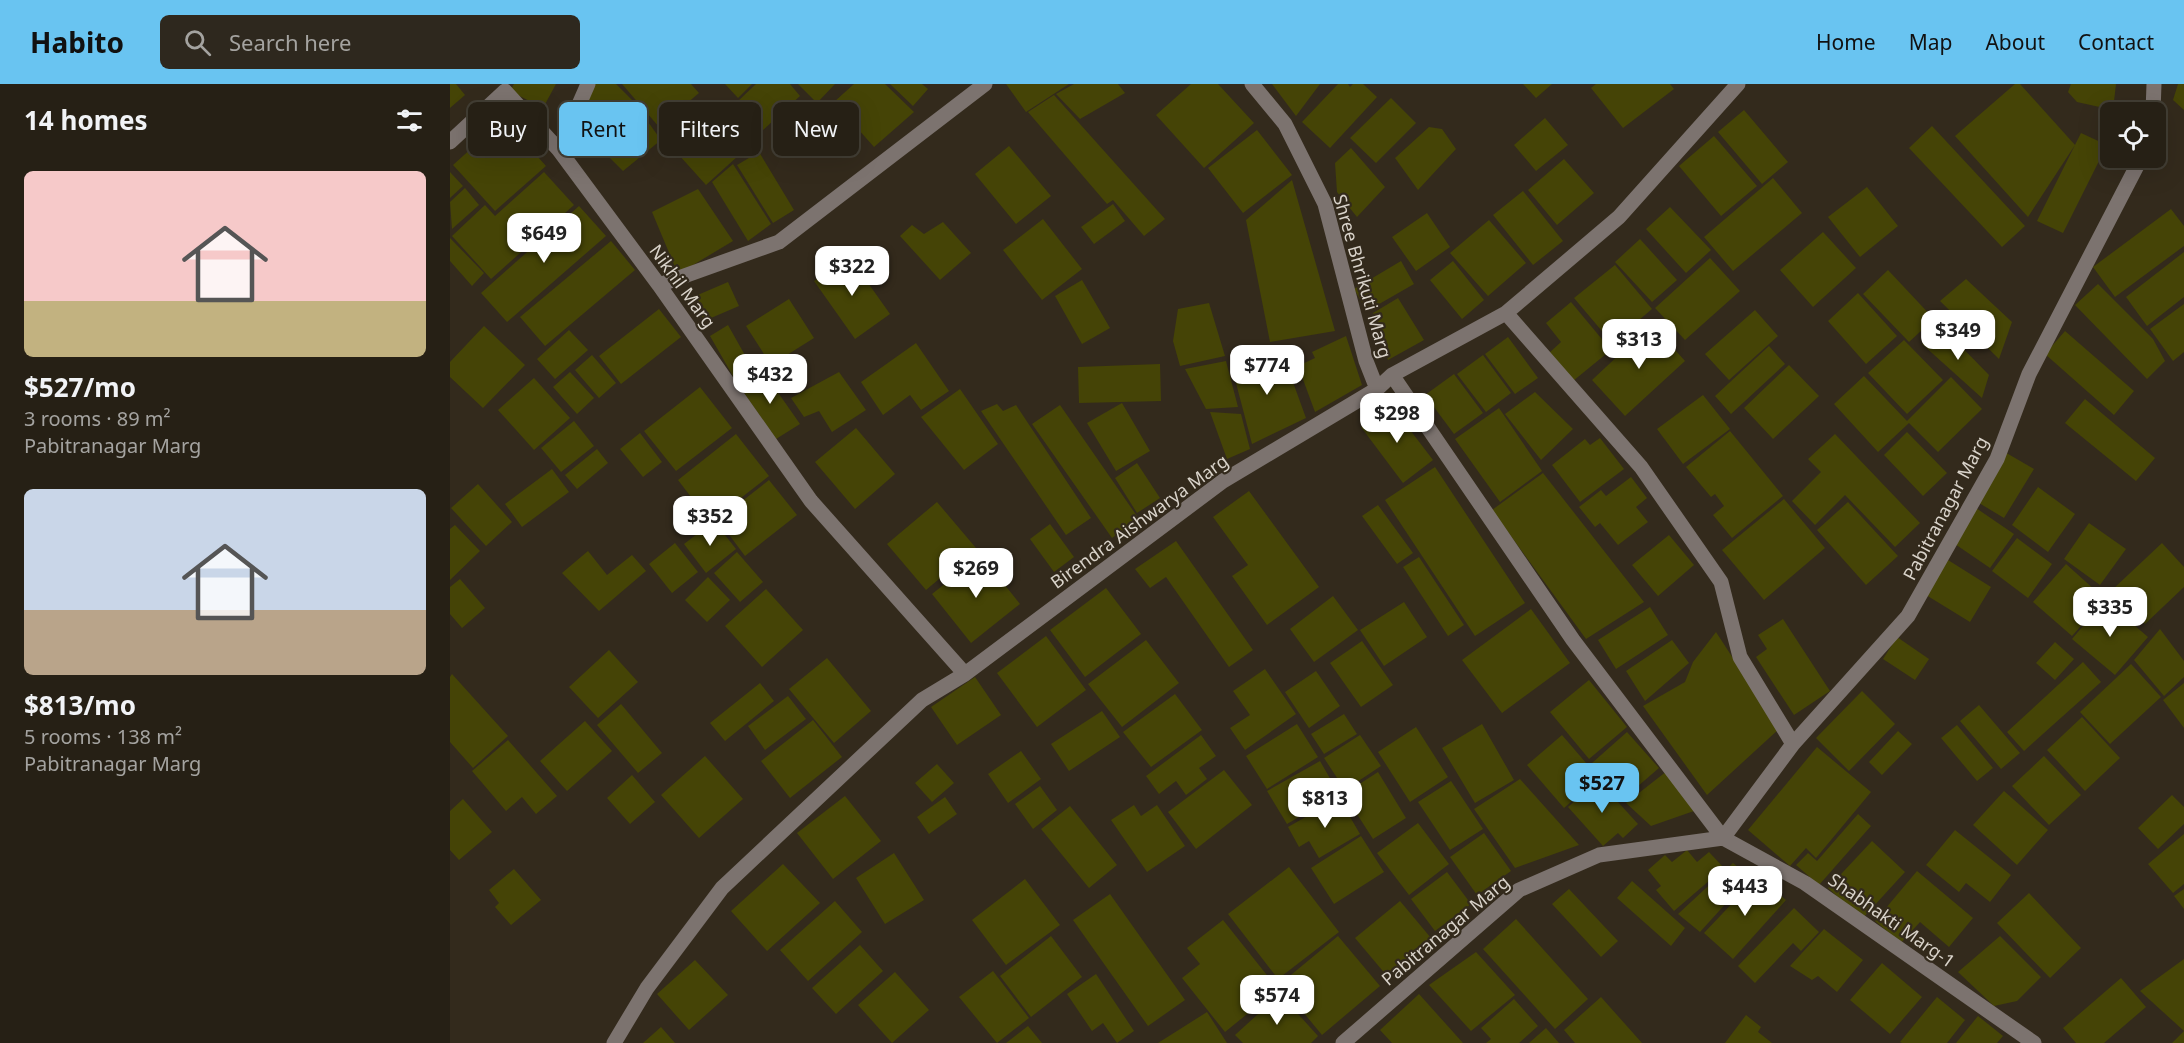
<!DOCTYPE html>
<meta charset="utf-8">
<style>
:root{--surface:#262015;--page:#2e281e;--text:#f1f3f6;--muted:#a4a3a0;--line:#423e34;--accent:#69c4f1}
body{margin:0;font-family:"Noto Sans",sans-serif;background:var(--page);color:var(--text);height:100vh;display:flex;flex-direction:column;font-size:22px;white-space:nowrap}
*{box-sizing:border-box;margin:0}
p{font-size:20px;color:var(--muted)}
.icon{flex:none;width:33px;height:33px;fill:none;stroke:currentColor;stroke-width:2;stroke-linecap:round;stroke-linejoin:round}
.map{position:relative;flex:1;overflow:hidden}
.panel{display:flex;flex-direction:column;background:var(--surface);width:450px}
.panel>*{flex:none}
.top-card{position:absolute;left:18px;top:18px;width:570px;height:54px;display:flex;gap:12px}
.buttons{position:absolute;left:1650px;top:18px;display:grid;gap:12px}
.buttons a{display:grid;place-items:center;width:66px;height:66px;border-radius:9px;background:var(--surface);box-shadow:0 6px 24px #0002,0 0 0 2px var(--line);font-size:30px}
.price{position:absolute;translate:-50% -51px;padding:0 14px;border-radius:12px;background:#fff;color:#222;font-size:20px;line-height:39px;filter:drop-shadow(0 2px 3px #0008)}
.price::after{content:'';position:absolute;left:50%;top:36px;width:18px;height:14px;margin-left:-9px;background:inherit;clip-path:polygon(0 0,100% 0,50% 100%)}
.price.active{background:var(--accent);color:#111}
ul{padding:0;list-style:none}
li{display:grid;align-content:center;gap:12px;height:318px;padding:0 24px}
li span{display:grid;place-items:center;height:186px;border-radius:9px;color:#555}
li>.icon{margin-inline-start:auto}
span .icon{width:108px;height:108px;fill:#fffc;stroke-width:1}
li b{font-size:26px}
h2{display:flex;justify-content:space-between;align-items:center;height:72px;padding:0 24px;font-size:26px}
.tag{padding:0 21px;border-radius:9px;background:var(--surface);box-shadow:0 6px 24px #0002,0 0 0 2px var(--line);font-size:21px;line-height:54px}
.tag.active{background:var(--accent);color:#111}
header{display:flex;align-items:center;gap:36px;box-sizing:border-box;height:84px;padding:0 30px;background:var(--accent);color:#111}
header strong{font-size:28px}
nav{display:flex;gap:33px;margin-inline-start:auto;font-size:21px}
.search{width:420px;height:54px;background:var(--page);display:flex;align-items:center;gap:15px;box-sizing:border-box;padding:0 21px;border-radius:9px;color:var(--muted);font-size:22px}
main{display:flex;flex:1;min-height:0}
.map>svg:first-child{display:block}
.building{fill:#454406}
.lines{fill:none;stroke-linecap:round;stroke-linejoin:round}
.minor{stroke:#7c736f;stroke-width:15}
.labels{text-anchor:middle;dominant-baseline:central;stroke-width:4.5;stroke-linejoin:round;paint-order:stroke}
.street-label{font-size:18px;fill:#d9d3ca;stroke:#332a1c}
</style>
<header>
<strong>Habito</strong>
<div class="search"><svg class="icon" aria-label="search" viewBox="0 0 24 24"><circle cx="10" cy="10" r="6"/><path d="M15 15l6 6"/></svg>Search here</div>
<nav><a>Home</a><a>Map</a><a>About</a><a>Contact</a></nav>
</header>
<main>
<section class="panel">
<h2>14 homes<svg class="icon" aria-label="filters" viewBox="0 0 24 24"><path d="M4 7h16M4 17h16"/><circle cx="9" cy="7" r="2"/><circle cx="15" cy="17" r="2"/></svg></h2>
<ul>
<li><span style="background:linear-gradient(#f6c9c9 70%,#c2b280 0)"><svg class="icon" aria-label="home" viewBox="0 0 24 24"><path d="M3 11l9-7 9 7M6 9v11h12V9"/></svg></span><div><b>$527/mo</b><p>3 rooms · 89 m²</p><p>Pabitranagar Marg</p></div></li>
<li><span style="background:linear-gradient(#c9d6e8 65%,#b9a48a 0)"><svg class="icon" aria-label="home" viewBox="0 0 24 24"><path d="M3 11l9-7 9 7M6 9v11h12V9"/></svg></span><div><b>$813/mo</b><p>5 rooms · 138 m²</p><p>Pabitranagar Marg</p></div></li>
</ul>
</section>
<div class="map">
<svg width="1734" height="959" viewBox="0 0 1734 959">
<rect width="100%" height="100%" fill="#332a1c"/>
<path class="building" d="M0,0h6l9,11 -15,13z
M64,0h42l-13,24 -33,-17z
M145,0h21l17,17 28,39 -38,31 -20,-20 -21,-7v-8l-13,-8z
M172,0h69l8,9 -40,34z
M275,0h27l-14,14z
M306,0h34l10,12 -38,35 -26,-28z
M348,0h37l-18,19z
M404,0h31l29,28 -40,35 -40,-45z
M440,0h32l6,5 -15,17z
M556,0h63l-43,28z
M624,0h44l7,9 -45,26 -24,-25z
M741,0h27l36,39 -50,45 -48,-53z
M822,0h48l-24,32z
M888,0h10l2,3 3,-3h10l14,13 -47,51 -28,-26z
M1073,0h29l-16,14z
M1146,0h74l4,5 -51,39 -32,-40z
M1565,0h5l55,61 -47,72 -73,-81z
M1621,0h45l-3,26 -36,-8 -9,-10z
M1728,0h6v26l-11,-10z
M604,11l111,124 -21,17 -31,-36 -6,4 -79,-92z
M941,14l25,25 -40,40 -26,-25z
M262,21l37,41 -43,39 -37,-41z
M1294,26l44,52 -26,22 -44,-52z
M1095,34l23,27 -32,26 -22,-26z
M54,35l42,47 -51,45 -42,-46z
M1482,42l93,100 -23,21 -93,-99z
M979,43l13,2 14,20 -38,41 -23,-32z
M807,46l35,45 -49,38 -35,-45z
M1631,49l26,12 -44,88 -26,-12z
M1264,52l43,50 -36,30 -42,-50z
M559,62l42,50 -35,28 -41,-50z
M901,64l34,39 -28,30 -20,-25 -2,-29z
M309,68l35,58 -21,13 -36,-58z
M1114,75l30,34 -37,32 -29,-35z
M283,80l38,60 -23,17 -36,-59z
M0,88l13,14 -13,12z
M94,88l30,33 -83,74 -39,-43 33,-31 10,11z
M1323,94l29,35 -69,58 -29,-34z
M842,96l43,151 -65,11 -24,-122z
M1417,103l31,39 -38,31 -32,-40z
M15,104l14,17 -27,24 -2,-27z
M248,105l35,52 -55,33 -26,-62z
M1073,107l40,50 -30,24 -40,-50z
M663,120l12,17 -31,23 -13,-17z
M129,122l27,30 -99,86 -26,-29z
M1220,123l41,43 -25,23 -40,-44z
M1721,125l13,17v20l-69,51 -22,-30z
M977,129l23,34 -34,24 -24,-34z
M593,135l39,50 -40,31 -39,-50z
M1039,136l37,43 -38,33 -38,-43z
M493,138l28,31 -31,27 -40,-44 12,-11 12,9z
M1373,148l33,36 -43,39 -33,-37z
M0,154l34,35 -12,13 -22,-25z
M1190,155l37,41 -25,22 -37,-40z
M161,157l24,29 -90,76 -25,-29z
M1734,168v45l-37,29 -21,-29z
M399,172l41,58 -35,25 -41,-58z
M1260,174l30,33 -55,49 -30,-32z
M951,177l13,23 -47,27 -13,-22z
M1003,177l31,39 -22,19 -32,-39z
M1165,181l37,44 -40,34 -38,-45z
M1438,186l46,49 -25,23 -46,-48z
M1516,195l46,43 -13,37 -59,-58z
M632,196l28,48 -28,16 -27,-48z
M278,198l11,24 -35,15 -11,-24z
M1648,200l55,55 12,22 -18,18 -72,-74z
M1408,209l39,43 -31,28 -38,-43z
M948,214l26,42 -36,20 -15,-47z
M339,215l25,39 -43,27 -25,-39z
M1121,218l40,48 -38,31 -24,-28 12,-11 -15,-19z
M759,219l16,53 -45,10 -7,-25 5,-32z
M1734,220v48l-11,9 -23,-32z
M209,225l22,28 -60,47 -22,-28z
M1305,226l23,26 -49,44 -24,-26z
M1202,240l33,37 -60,55 -33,-36z
M278,241l27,48 -18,10 -27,-47z
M34,242l41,39 -42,43 -33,-31v-15z
M1493,244l46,47 -7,23 -60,-54z
M119,246l19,20 -33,29 -18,-20z
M1615,247l69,60 -20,24 -69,-61z
M896,252l16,49 -47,27 -17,-46 17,-8 -3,-6z
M1058,253l30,41 -23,16 -30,-40z
M1454,256l39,40 -36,34 -39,-41z
M466,259l33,48 -28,19 -11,-15 -27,20 -22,-33z
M1319,262l16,18 -54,50 -16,-18z
M832,268l24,66 -54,26 -21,-80z
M142,271l24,28 -17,15 -24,-28z
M1033,271l28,38 -25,19 -29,-38z
M776,277l12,46 -32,2 -21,-40z
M710,280l1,37 -82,2 -1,-36z
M1339,281l30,31 -46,43 -29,-31z
M313,287l37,53 -24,15 -36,-52z
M120,288l24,26 -17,16 -24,-27z
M389,288l27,38 -34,22 -13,-21 -15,6 -13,-19z
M1004,290l29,39 -29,21 -29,-39z
M1414,292l43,45 44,-44 31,32 -44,43 -29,-29 -31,29 -44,-48z
M84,294l36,40 -36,32 -36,-40z
M250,303l32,41 -56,43 -32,-40z
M510,305l38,55 -34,26 -43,-53z
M1085,308l38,37 -32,31 -36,-46z
M1253,311l27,34 -47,35 -26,-35z
M1635,315l70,59 -19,23 -71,-58z
M672,319l28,48 -34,20 -29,-48z
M547,320l6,7 13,-6 75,113 -25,17 -85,-124z
M610,321l79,114 -27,19 -80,-114z
M941,321l42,55 -30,23 -42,-56z
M1049,324l43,63 -42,31 -45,-63z
M760,328l31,2 9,35 -23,10z
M124,337l20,25 -33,26 -20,-24z
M406,344l39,46 -40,35 -40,-47z
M1280,347l53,65 -51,42 -19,-23 11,-9 -9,-12 -4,3 -25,-30z
M1457,348l40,41 -24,23 -39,-41z
M190,349l22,29 -19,15 -23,-28z
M286,350l33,42 -59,46 -32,-42z
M1385,350l85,89 -25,24 -50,-52 -30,30 -23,-24 29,-29 -13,-13z
M1150,354l24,31 -44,33 -28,-37 33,-26 5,6z
M147,365l11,14 -31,26 -12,-14z
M1553,367l31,18 -30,49 -30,-18z
M687,379l23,35 -23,15 -22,-35z
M985,383l90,136 -50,33 -90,-136z
M102,385l17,23 -47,35 -17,-23z
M1093,389l101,129 -58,37 -94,-129z
M1181,393l16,21 -11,9 12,15 -30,23 -18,-22 -5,4 -16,-20 22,-17 5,6z
M319,396l28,35 -52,41 -27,-36z
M28,400l34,38 -26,24 -35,-38z
M1588,403l37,27 -27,38 -36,-27z
M799,407l70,96 -52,38 -35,-49 16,-11 -35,-48z
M1334,415l41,49 -61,52 -42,-50z
M487,418l39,46 -50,42 -39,-46z
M1398,418l50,54 -32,29 -49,-55z
M928,421l35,48 -16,11 -35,-48z
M1526,424l38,26 -24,34 -38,-26z
M264,437l22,28 -30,24 -22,-29z
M1639,439l37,26 -26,36 -36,-26z
M600,440l24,33 -20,15 -24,-33z
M5,441l25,26 -30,29v-51z
M1219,451l25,30 -36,31 -26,-31z
M1567,454l35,26 -24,34 -36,-27z
M726,457l77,109 -24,17 -63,-90 -16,11 -15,-19z
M225,459l23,29 -26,21 -23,-29z
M1712,459l22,24v20l-39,37 -33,-34z
M138,467l19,24 25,-20 14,16 -47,40 -37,-38z
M287,468l26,30 -23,20 -26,-29z
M531,471l39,49 -49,39 -39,-49z
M969,473l45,68 -16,11 -45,-69z
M1498,476l43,27 -21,35 -44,-27z
M1616,480l39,35 -33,37 -39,-34z
M258,493l22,23 -23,22 -22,-22z
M10,495l25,29 -23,20 -12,-14v-27z
M656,504l35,46 -56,43 -35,-47z
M316,505l37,41 -41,37 -37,-41z
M883,512l25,34 -44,32 -24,-33z
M1655,516l43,37 -33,38 -43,-36z
M954,518l23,35 -43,29 -24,-36z
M1200,523l18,28 -52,34 -18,-29z
M1081,525l39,54 -68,50 -40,-53z
M1333,535l47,72 -36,24 -38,-58 11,-8 -9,-14z
M1710,545l24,32v16l-20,19 -30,-36z
M1266,548l63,97 -72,66 -64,-89 42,-24 8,-20z
M596,552l40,54 -49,37 -40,-54z
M1447,553l32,22 -14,21 -32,-21z
M696,556l33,43 -57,44 -34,-43z
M1222,556l17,23 -44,38 -19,-30z
M912,557l31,44 -32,22 -31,-44z
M1605,558l19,17 -19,21 -19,-17z
M159,566l29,32 -40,36 -29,-31z
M377,574l44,53 -37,32 -45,-54z
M1633,578l18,20 -77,69 -17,-19z
M1681,580l30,33 -51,47 -30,-32z
M815,585l31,45 -51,36 -15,-22 20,-13 -17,-24z
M866,587l24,35 -31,22 -24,-36z
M2,590l56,62 -35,32 -23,-26v-65z
M525,593l26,38 -44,30 -26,-38z
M1139,596l38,47 -38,32 -39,-47z
M310,599l14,18 -49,40 -15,-18z
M1734,599v45l-21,-28z
M1412,607l33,33 -46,47 -33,-33z
M725,610l27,36 -51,37 -28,-35z
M338,612l18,23 -41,31 -17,-24z
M171,620l41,49 -24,20 -41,-48z
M1529,621l41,48 -19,16 -41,-48z
M652,627l18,26 -51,34 -18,-27z
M894,630l13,20 -33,20 -13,-20z
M1632,633l38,41 -35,33 -38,-41z
M363,636l29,37 -52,41 -29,-37z
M135,637l27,30 -45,40 -27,-30z
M847,640l21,33 -51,32 -21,-33z
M1032,640l32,56 -39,23 -33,-55z
M1507,641l36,43 -16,13 -36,-43z
M966,643l32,50 -38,25 -32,-50z
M1448,647l14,13 -30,31 -13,-13z
M1177,648l32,36 -36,31 -31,-36z
M751,651l15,21 -17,12 8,11 -21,16 -10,-14 -17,13 -13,-18z
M910,651l21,31 -36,24 -21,-32z
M1112,651l37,43 -35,30 -37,-43z
M58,656l49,56 -21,18 -14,-17 -16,14 -34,-40z
M1367,663l54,45 -55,66 -10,-10 -16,18 -42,-36z
M571,667l20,28 -33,24 -20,-29z
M255,672l38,43 -44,39 -38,-43z
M1594,672l37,39 -32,30 -37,-39z
M870,677l19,33 -52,30 -20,-33z
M487,680l17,19 -22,19 -17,-19z
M774,686l28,35 -56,44 -28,-37z
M1217,687l27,40 -43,15 -25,-23z
M928,688l28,46 -33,21 -29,-45z
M182,691l23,27 -25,22 -23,-26z
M1070,695l59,66 -64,23 -41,-59z
M1148,696l40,44 -15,14 -5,-5 -15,13 -35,-39z
M1001,697l32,48 -33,21 -32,-48z
M590,702l17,24 -24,19 -18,-25z
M1554,707l44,39 -31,35 -44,-40z
M1722,711l12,12v17l-26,25 -20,-21z
M395,712l36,45 -48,38 -36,-46z
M495,713l12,17 -28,20 -12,-17z
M889,714l21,36 -41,24 -10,-17 -10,6 -11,-20z
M13,715l29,33 -33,28 -9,-10v-39z
M684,721l7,11 16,-11 28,41 -38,26 -36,-52z
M620,722l47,59 -28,23 -48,-59z
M1408,730l13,12 -52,59 -23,-20 12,-12 9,8z
M968,739l31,41 -40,31 -32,-42z
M1505,746l56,45 -21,27 -24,-19 -7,9 -33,-27z
M1034,749l27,38 -34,24 -27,-38z
M1734,750v50l-11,9 -25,-29z
M911,752l23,36 -50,32 -23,-36z
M1422,757l33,31 -43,47 -34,-31z
M1237,766l10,12 12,-10 15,16 -50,43 -18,-21 5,-4 -13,-16 17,-15 7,7z
M444,769l30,47 -39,24 -29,-46z
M1283,779l17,14 -50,55 -22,-18z
M333,780l37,39 -53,48 -36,-40z
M839,783l50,65 -61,47 -50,-65z
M64,785l27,31 -30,25 -16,-18 4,-4 -10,-13z
M1467,787l56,47 -24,29 -29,-25 -19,21 -26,-22z
M997,788l24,32 -36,27 -24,-32z
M1308,792l28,24 -53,59 -29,-26z
M575,795l35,46 -54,40 -34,-45z
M1182,797l53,47 -14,18 -54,-48z
M1119,805l49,52 -17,16 -49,-53z
M1734,805v20l-10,-13z
M1579,809l52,55 -31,30 -53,-55z
M660,810l75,106 -37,26 -75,-106z
M385,817l27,31 -54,49 -28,-31z
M950,817l31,37 -44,38 -32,-38z
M1344,824l25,24 -18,19 -8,-8 -38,40 -17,-17z
M1066,835l72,80 -33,30 -72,-80z
M773,836l55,69 -53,43 -43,-54 18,-14 -13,-16z
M1374,845l39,31 -26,32 -19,-16 -6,4 -22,-14z
M601,852l31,41 -51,40 -31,-41z
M888,852l42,50 -58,49 -42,-51z
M1550,852l41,41 -24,24 -23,5 -36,-34z
M410,861l23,26 -47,43 -24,-26z
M1026,868l39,43 -44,36 -42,-46z
M1734,875v84h-12l12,-12 -44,-40z
M245,876l33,35 -39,35 -32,-36z
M1432,879l40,34 -32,37 -40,-34z
M543,887l36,47 -32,25 -38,-46z
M445,888l34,38 -37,33 -34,-38z
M646,890l38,57 -17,12 -14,-20 -11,8 -25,-37z
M1671,894l25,29 -42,36h-28l-13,-15z
M830,910l38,42 -7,7h-68l-8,-8z
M969,910l44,49h-71l-12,-13z
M1151,913l41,46h-67l-11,-13z
M1487,913l28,23 -18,23h-45l-2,-1z
M1064,915l24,27 -19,17h-33l5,-4 -10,-11z
M757,928l20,31h-69z
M1296,931l15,12 -3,5 14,11h-47z
M1528,932l25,20 -6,7h-41z
M578,942l14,17h-36z
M211,943l14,16h-32z
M1096,944l13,15h-30z"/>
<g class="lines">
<path class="minor" d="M802,0l33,40 40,80 41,157 11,28
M1703,28l1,-28
M0,58l55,-51 54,59 100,135 152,216 154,173
M109,66l29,-66
M209,201l120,-43 206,-158
M1056,229l135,154 80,115 19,75 53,87
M942,291l181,265 150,198 82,45 229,160
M164,959l33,-55 75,-100 200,-188 43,-26 258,-193 154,-92 15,-14 114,-62 113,-96 119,-133
M893,959l176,-153 80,-35 124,-17 70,-94 115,-128 89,-157 32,-85 112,-216"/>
</g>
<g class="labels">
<g class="street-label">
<text transform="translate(913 192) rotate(74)">Shree Bhrikuti Marg</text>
<text transform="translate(233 202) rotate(54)">Nikhil Marg</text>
<text transform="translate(1495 424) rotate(-62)">Pabitranagar Marg</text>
<text transform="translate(689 437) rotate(-36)">Birendra Aishwarya Marg</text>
<text transform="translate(1442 836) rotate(35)">Shabhakti Marg-1</text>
<text transform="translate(995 846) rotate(-40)">Pabitranagar Marg</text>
</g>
</g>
</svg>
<div class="buttons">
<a><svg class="icon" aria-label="locate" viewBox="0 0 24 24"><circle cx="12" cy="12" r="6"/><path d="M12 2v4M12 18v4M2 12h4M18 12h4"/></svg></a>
</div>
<b class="price" style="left:94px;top:180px">$649</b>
<b class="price" style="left:402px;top:213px">$322</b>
<b class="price" style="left:1508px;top:277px">$349</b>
<b class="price" style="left:1189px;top:286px">$313</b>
<b class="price" style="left:817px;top:312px">$774</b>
<b class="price" style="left:320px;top:321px">$432</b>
<b class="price" style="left:947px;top:360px">$298</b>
<b class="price" style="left:260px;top:463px">$352</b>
<b class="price" style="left:526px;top:515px">$269</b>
<b class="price" style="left:1660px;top:554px">$335</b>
<b class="price active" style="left:1152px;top:730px">$527</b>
<b class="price" style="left:875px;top:745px">$813</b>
<b class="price" style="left:1295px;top:833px">$443</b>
<b class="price" style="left:827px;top:942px">$574</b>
<div class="top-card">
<a class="tag">Buy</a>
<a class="tag active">Rent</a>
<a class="tag">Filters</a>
<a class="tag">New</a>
</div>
</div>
</main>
